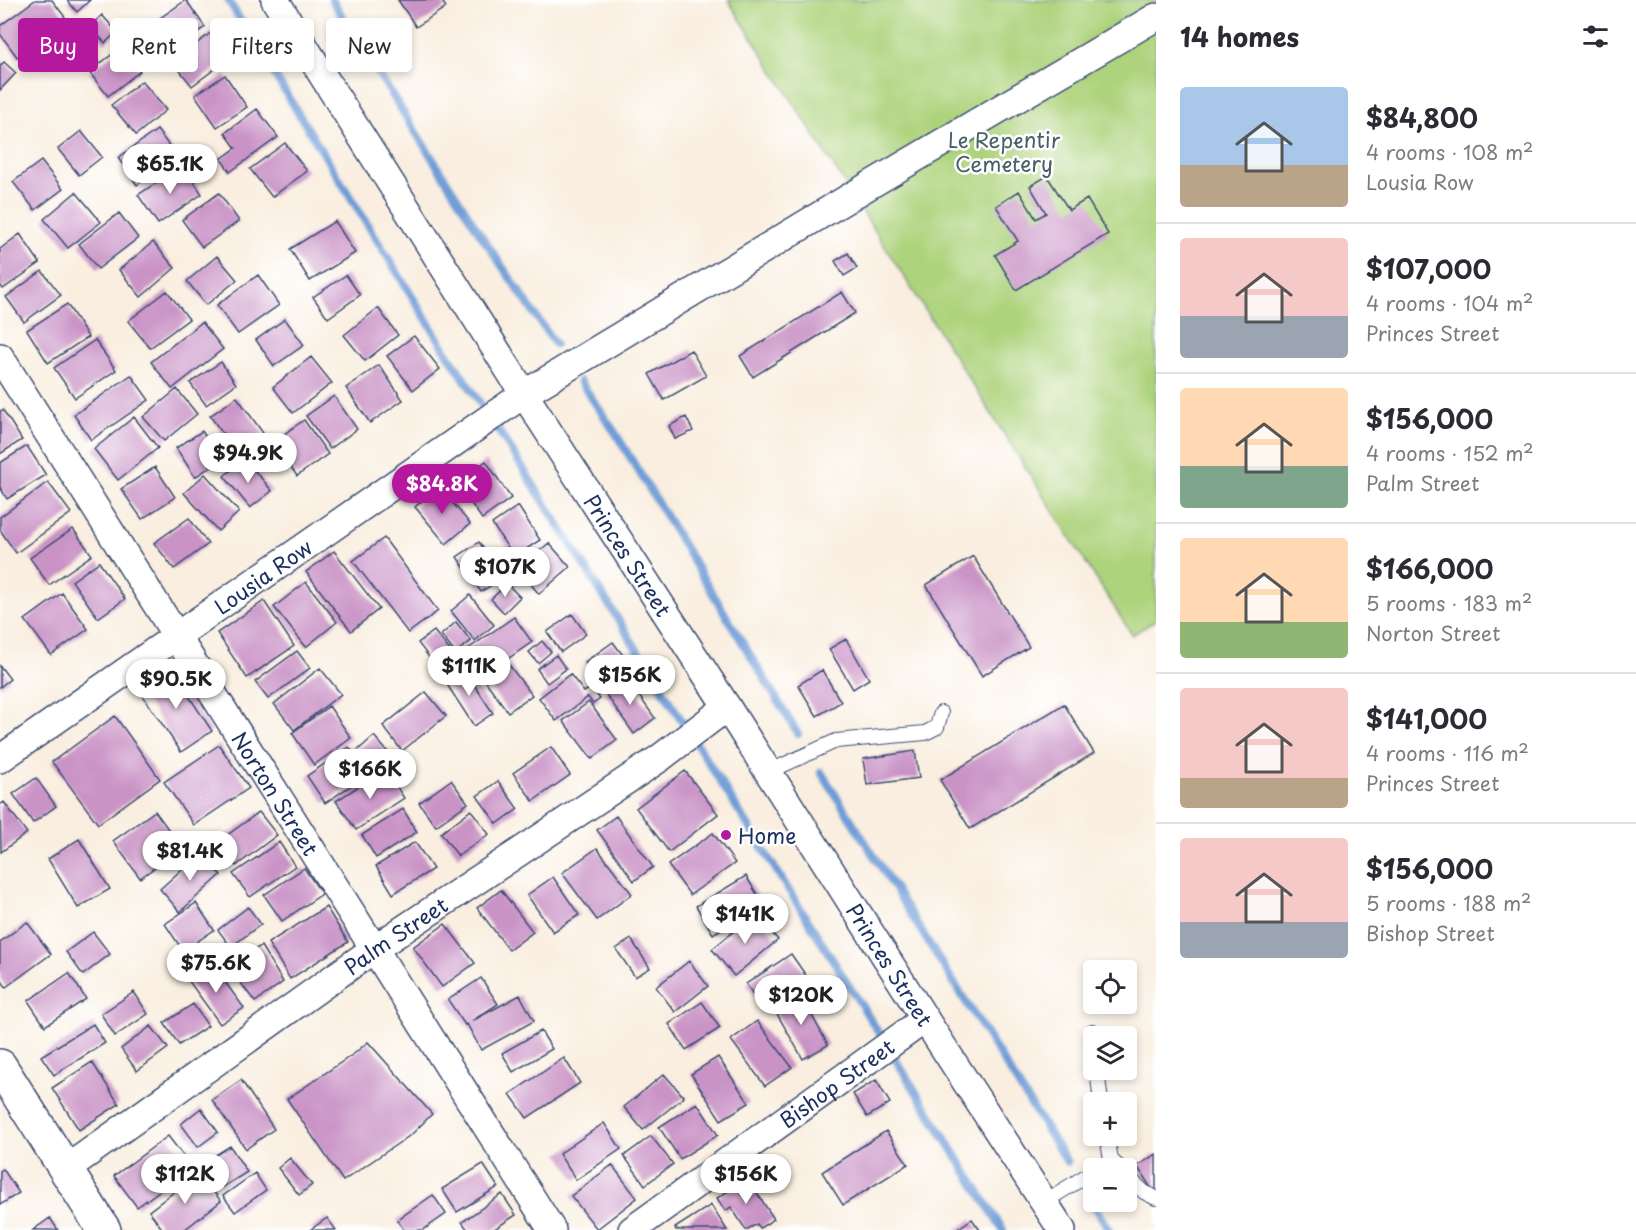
<!DOCTYPE html>
<meta charset="utf-8">
<style>
:root{--surface:#fff;--page:#f7f7f7;--text:#2b2b33;--muted:#7c7c81;--line:#e1e1e2;--accent:#b5179e}
body{margin:0;font-family:"Playpen Sans",sans-serif;background:var(--page);color:var(--text);height:100vh;display:flex;flex-direction:column;font-size:22px;white-space:nowrap}
*{box-sizing:border-box;margin:0}
p{font-size:20px;color:var(--muted)}
.icon{flex:none;width:33px;height:33px;fill:none;stroke:currentColor;stroke-width:2;stroke-linecap:round;stroke-linejoin:round}
.map{position:relative;flex:1;overflow:hidden}
.details{display:flex;flex-direction:column;background:var(--surface);width:480px}
.details>*{flex:none}
.top-card{position:absolute;left:18px;top:18px;width:570px;height:54px;display:flex;gap:12px}
.tools{position:absolute;left:1083px;top:960px;display:grid;gap:12px}
.tools a{display:grid;place-items:center;width:54px;height:54px;border-radius:6px;background:var(--surface);box-shadow:0 3px 9px #0003;font-size:30px}
.price{position:absolute;translate:-50% -51px;padding:0 14px;border-radius:21px;background:#fff;color:#222;font-size:20px;line-height:39px;filter:drop-shadow(0 2px 3px #0008)}
.price::after{content:'';position:absolute;left:50%;top:36px;width:18px;height:14px;margin-left:-9px;background:inherit;clip-path:polygon(0 0,100% 0,50% 100%)}
.price.current{background:var(--accent);color:#fff}
ul{padding:0;list-style:none}
li{display:flex;align-items:center;gap:18px;height:150px;padding:0 24px}
li+li{border-top:2px solid var(--line)}
li span{display:grid;place-items:center;flex:none;width:168px;height:120px;border-radius:6px;color:#555}
li>.icon{margin-inline-start:auto}
span .icon{width:72px;height:72px;fill:#fffc;stroke-width:1}
li b{font-size:26px}
h2{display:flex;justify-content:space-between;align-items:center;height:72px;padding:0 24px;font-size:26px}
.tag{padding:0 21px;border-radius:6px;background:var(--surface);box-shadow:0 3px 9px #0003;font-size:21px;line-height:54px}
.tag.current{background:var(--accent);color:#fff}
main{display:flex;flex:1;min-height:0}
.map>svg:first-child{display:block}
.green{fill:#add37c;stroke:#64816d;stroke-width:1.5}
.lines{fill:none;stroke-linecap:round;stroke-linejoin:round}
.stream{stroke:#6f9dd7;stroke-width:8}
.building{fill:#c993c6}
.lane-casing{stroke:#3c4c71;stroke-width:16}
.street-casing{stroke:#3c4c71;stroke-width:30}
.secondary-casing{stroke:#3c4c71;stroke-width:36}
.lane{stroke:#fff;stroke-width:14}
.street{stroke:#fff;stroke-width:27}
.secondary{stroke:#fff;stroke-width:33}
.poi-dot{fill:#b5179e;stroke:#fff;stroke-width:2}
.labels{text-anchor:middle;dominant-baseline:central;stroke-width:5;stroke-linejoin:round;paint-order:stroke}
.park-label{font-size:21px;fill:#476067;stroke:#fff}
.street-label{font-size:21px;fill:#1b2f5e;stroke:#fff}
.poi-label{font-size:21px;fill:#1b2f5e;stroke:#fff;text-anchor:start}
</style>
<main>
<div class="map">
<svg width="1156" height="1230" viewBox="0 0 1156 1230">
<rect width="100%" height="100%" fill="#fff"/>
<filter id="ink" filterUnits="userSpaceOnUse"><feTurbulence type="fractalNoise" baseFrequency=".0167" numOctaves="2"/><feDisplacementMap in="SourceGraphic" scale="12" xChannelSelector="R" yChannelSelector="G"/><feConvolveMatrix kernelMatrix="1 2 1 2 8 2 1 2 1" color-interpolation-filters="sRGB"/></filter>
<filter id="wash" filterUnits="userSpaceOnUse"><feTurbulence type="fractalNoise" baseFrequency=".008" numOctaves="4" result="noise"/><feDisplacementMap in="SourceGraphic" scale="24" xChannelSelector="R" yChannelSelector="G"/><feGaussianBlur stdDeviation="1.35" result="paint"/><feColorMatrix in="noise" values="0 0 0 0 0 0 0 0 0 0 0 0 0 0 0 0 0 1.4 0 .05"/><feComposite in="paint" operator="in"/></filter>
<g filter="url(#wash)">
<rect width="100%" height="100%" fill="#f9eedf"/>
<path class="green" d="M728,0h428v620l-24,15z"/>
<g class="lines">
<path class="stream" d="M228,0l218,351 71,108 486,771
M332,0l147,232 76,112
M580,381l36,53 182,300
M821,772l246,390
M1090,1199l19,31"/>
</g>
<g id="blocks">
<path class="building" d="M35,0h17l16,21 -50,37 -18,-24v-8z
M67,0h23l-13,12z
M186,0l19,27 -35,25 -20,-27z
M398,0h43l5,7 -30,20z
M102,15l15,17 -12,11 -15,-17z
M217,28l19,25 -44,33 -19,-24z
M122,47l18,24 -32,25 -19,-24z
M4,62l12,11 -16,17v-24z
M225,75l22,32 -30,20 -22,-32z
M142,81l24,29 -30,25 -25,-30z
M257,109l21,28 -48,35 -9,-13 15,-11 -11,-15z
M157,130l20,26 -40,29 -19,-27z
M81,131l21,26 -23,18 -21,-26z
M285,143l22,28 -35,26 -22,-28z
M41,161l22,28 -28,21 -22,-28z
M183,165l19,29 -44,30 -20,-29z
M1047,176l22,34 18,-11 21,35 -92,56 -21,-35 23,-14 -22,-35 23,-15 17,28 10,-6 -16,-27z
M76,192l25,30 -33,26 -24,-29z
M219,193l20,28 -37,26 -20,-27z
M119,213l19,25 -40,31 -19,-25z
M335,221l20,32 -45,28 -20,-32z
M20,234l20,29 -37,26 -3,-4v-36z
M153,242l22,26 -34,29 -22,-27z
M848,253l9,15 -13,8 -9,-15z
M217,256l20,24 -31,25 -19,-24z
M42,271l19,24 -37,27 -18,-25z
M258,275l21,30 -41,29 -21,-29z
M346,275l14,20 -32,23 -15,-21z
M167,291l22,28 -39,29 -22,-27z
M842,292l13,21 -102,64 -13,-21z
M67,304l21,33 -40,26 -21,-33z
M378,308l20,27 -33,26 -21,-26z
M285,319l19,26 -30,21 -18,-26z
M202,322l21,27 -51,40 -21,-27z
M414,336l26,33 -27,21 -26,-34z
M95,340l21,30 -41,28 -21,-30z
M691,350l15,26 -42,24 -15,-26z
M311,357l21,26 -39,30 -20,-26z
M221,362l15,22 -30,21 -16,-22z
M379,365l24,35 -33,23 -24,-35z
M131,375l18,25 -58,40 -17,-25z
M177,389l20,25 -33,27 -21,-24z
M334,396l23,33 -27,20 -24,-33z
M237,397l26,36 -27,19 -26,-36z
M3,410l19,30 -22,14v-43z
M134,417l24,31 -40,32 -24,-31z
M686,417l7,14 -18,8 -6,-13z
M304,420l24,34 -31,22 -24,-34z
M202,431l19,29 -26,17 -19,-29z
M27,446l19,29 -39,24 -7,-12v-24z
M245,459l27,32 -22,17 -26,-32z
M486,461l25,37 -29,21 -26,-37z
M155,467l20,30 -33,22 -21,-30z
M205,474l34,38 -21,19 -34,-38z
M48,482l23,31 -55,40 -16,-23v-13z
M439,486l31,38 -24,20 -31,-37z
M518,506l22,34 -26,17 -22,-33z
M189,518l19,26 -34,25 -20,-26z
M73,529l19,26 -43,30 -19,-27z
M384,538l54,73 -30,22 -55,-72z
M479,542l24,35 -22,15 -24,-35z
M549,543l21,24 -31,27 -21,-25z
M334,551l45,58 -28,22 -45,-59z
M973,556l56,91 -47,29 -56,-91z
M99,562l26,37 -27,19 -26,-37z
M306,582l31,40 -31,25 -32,-40z
M507,584l13,13 -16,16 -13,-14z
M62,593l26,36 -37,26 -26,-35z
M470,595l24,30 -19,16 -24,-30z
M264,601l30,45 -47,32 -30,-45z
M572,614l14,20 -25,18 -14,-20z
M514,617l18,25 -46,32 -18,-25z
M456,622l15,19 -16,12 -14,-18z
M434,631l18,22 -17,12 -17,-22z
M846,639l23,40 -16,10 -24,-40z
M542,641l9,11 -13,11 -9,-11z
M613,642l15,20 -29,20 -14,-20z
M297,651l13,17 -42,31 -13,-17z
M556,655l10,14 -19,14 -10,-14z
M509,665l23,30 -24,17 -22,-30z
M0,666l10,13 -10,8z
M320,668l21,26 -47,36 -20,-26z
M463,668l30,45 -19,13 -30,-46z
M171,669l41,62 -31,21 -42,-62z
M822,670l19,32 -24,14 -19,-31z
M570,674l14,18 8,-5 8,12 -7,5 -5,-7 -32,24 -17,-23z
M626,678l29,40 -21,16 -29,-41z
M426,692l20,24 -44,35 -19,-25z
M589,702l28,38 -25,19 -29,-38z
M1064,704l30,49 -124,76 -30,-49z
M329,706l22,32 -37,27 -22,-32z
M115,716l45,63 -62,45 -46,-62z
M374,736l19,22 -19,16 -18,-22z
M219,745l30,43 -55,37 -30,-43z
M349,747l19,27 -43,29 -18,-27z
M551,747l19,28 -37,26 -20,-28z
M915,751l4,27 -52,7 -4,-26z
M385,769l19,29 -48,32 -20,-29z
M685,771l33,43 -49,38 -33,-44z
M36,778l20,28 -23,17 -20,-29z
M451,780l17,23 -32,23 -17,-23z
M498,781l20,28 -21,15 -20,-28z
M4,802l23,31 -26,19 -1,-47z
M403,809l14,23 -41,26 -14,-23z
M471,810l18,24 -31,22 -17,-23z
M155,811l27,37 -42,30 -27,-37z
M259,812l18,23 -41,31 -18,-24z
M616,816l37,51 -19,14 -37,-51z
M713,833l22,30 -45,32 -22,-30z
M79,839l31,50 -32,19 -30,-49z
M279,842l16,24 -45,31 -17,-23z
M415,842l18,27 -40,25 -17,-28z
M597,848l35,46 -35,26 -35,-47z
M201,852l20,23 -41,37 -20,-23z
M304,868l18,26 -40,27 -18,-26z
M746,876l17,28 -50,30 -17,-28z
M553,877l26,38 -26,17 -26,-37z
M501,890l32,42 -24,18 -32,-42z
M196,903l18,27 -31,21 -18,-27z
M248,907l13,17 -30,23 -13,-17z
M326,907l22,35 -58,37 -22,-36z
M756,913l22,27 -44,36 -22,-27z
M27,922l24,32 -45,33 -6,-9v-36z
M445,924l30,39 -33,24 -29,-40z
M93,932l17,22 -27,21 -17,-23z
M631,939l19,29 -15,9 -19,-28z
M261,946l22,36 -28,20 -27,-36 23,-17 1,2z
M791,954l16,23 -45,31 -16,-24z
M689,961l19,25 -33,26 -19,-25z
M212,964l32,44 -24,16 -32,-44z
M69,973l17,26 -41,27 -17,-25z
M481,978l17,26 -26,17 48,-26 14,26 -53,29 -14,-26 -2,1 -17,-25z
M134,992l14,22 -33,22 -14,-22z
M799,992l29,53 -25,14 -30,-52z
M702,1002l18,26 -34,22 -17,-26z
M193,1004l15,22 -29,19 -15,-22z
M757,1021l35,46 -27,19 -34,-46z
M93,1024l12,19 -51,32 -13,-19z
M151,1026l17,22 -31,23 -16,-22z
M541,1031l11,18 -39,23 -11,-19z
M368,1042l64,72 -20,20 -69,47 -56,-82 68,-46z
M718,1057l31,46 -28,17 -30,-46z
M564,1058l16,25 -53,35 -17,-24z
M92,1062l27,42 -40,26 -27,-42z
M664,1074l20,23 -41,33 -19,-23z
M241,1080l33,49 -28,20 -34,-49z
M876,1080l14,23 -23,14 -14,-23z
M697,1103l21,32 -38,24 -21,-32z
M201,1108l17,24 -20,15 -17,-23z
M604,1123l17,26 -45,31 -17,-26z
M886,1131l22,33 -65,41 -21,-33z
M168,1136l24,31 -55,40 -23,-31z
M651,1136l22,28 -28,21 -21,-29z
M230,1146l17,26 -24,15 -17,-26z
M1156,1154v42l-19,-30z
M290,1158l22,27 -13,10 -21,-27z
M483,1164l15,23 -41,25 -15,-23z
M612,1165l25,33 -40,31 -26,-33z
M3,1169l16,24 -19,12v-34z
M199,1173l22,28 -37,29h-21l-14,-19z
M255,1173l11,17 -31,22 -12,-16z
M748,1179l26,40 -14,9 -3,-4 -11,6 -15,-23 -6,4 -8,-13z
M502,1194l14,21 -23,15h-25l-6,-8z
M433,1195l13,19 -23,16h-19l-7,-10z
M711,1205l16,25h-51l-1,-2z
M50,1218l8,12h-25z
M327,1218l9,12h-26z
M972,1219l8,11h-24z"/>
</g>
</g>
<g filter="url(#ink)">
<use href="#blocks" fill-opacity="0" stroke="#3c4c71" stroke-width="1.5"/>
<g class="lines">
<g class="lane-casing">
<path id="lane" d="M768,772l68,-31 89,-8 12,-6 4,-14
M1092,1031l2,10
M1097,1070l4,32
M1107,1136l4,24 9,8
M1126,1175l18,17 12,6
M1044,1202l50,-31"/>
</g>
<g class="street-casing">
<g id="street">
<path id="s1" d="M275,0l249,394 203,313 198,312 137,211"/>
<path id="s2" d="M0,357l552,873"/>
<path id="s3" d="M0,759l524,-365 346,-209 286,-168"/>
<path id="s4" d="M66,1169l308,-220 286,-191 67,-51"/>
<path id="s5" d="M632,1230l293,-211"/>
</g>
</g>
<g class="secondary-casing">
<path id="secondary" d="M0,1066l104,164"/>
</g>
<use href="#lane" class="lane"/>
<use href="#street" class="street"/>
<use href="#secondary" class="secondary"/>
</g>
</g>
<circle class="poi-dot" cx="726" cy="835" r="6"/>
<g class="labels">
<g class="park-label">
<text x="1004" y="139">Le Repentir<tspan x="1004" dy="24">Cemetery</tspan></text>
</g>
<g class="street-label">
<text stroke="none"><textPath href="#s1" startOffset="658">Princes Street</textPath></text>
<text stroke="none"><textPath href="#s3" startOffset="320">Lousia Row</textPath></text>
<text stroke="none"><textPath href="#s2" startOffset="516">Norton Street</textPath></text>
<text stroke="none"><textPath href="#s4" startOffset="404">Palm Street</textPath></text>
<text stroke="none"><textPath href="#s1" startOffset="1144">Princes Street</textPath></text>
<text stroke="none"><textPath href="#s5" startOffset="252">Bishop Street</textPath></text>
</g>
<g class="poi-label">
<text x="738" y="835">Home</text>
</g>
</g>
</svg>
<div class="tools">
<a><svg class="icon" aria-label="locate" viewBox="0 0 24 24"><circle cx="12" cy="12" r="6"/><path d="M12 2v4M12 18v4M2 12h4M18 12h4"/></svg></a>
<a><svg class="icon" aria-label="layers" viewBox="0 0 24 24"><path d="M12 4l9 5-9 5-9-5zM3 14l9 5 9-5"/></svg></a>
<a>+</a>
<a>−</a>
</div>
<b class="price" style="left:170px;top:195px">$65.1K</b>
<b class="price" style="left:248px;top:484px">$94.9K</b>
<b class="price current" style="left:442px;top:515px">$84.8K</b>
<b class="price" style="left:505px;top:598px">$107K</b>
<b class="price" style="left:469px;top:697px">$111K</b>
<b class="price" style="left:630px;top:706px">$156K</b>
<b class="price" style="left:176px;top:710px">$90.5K</b>
<b class="price" style="left:370px;top:800px">$166K</b>
<b class="price" style="left:190px;top:882px">$81.4K</b>
<b class="price" style="left:745px;top:945px">$141K</b>
<b class="price" style="left:216px;top:994px">$75.6K</b>
<b class="price" style="left:801px;top:1026px">$120K</b>
<b class="price" style="left:185px;top:1205px">$112K</b>
<b class="price" style="left:746px;top:1205px">$156K</b>
<div class="top-card">
<a class="tag current">Buy</a>
<a class="tag">Rent</a>
<a class="tag">Filters</a>
<a class="tag">New</a>
</div>
</div>
<section class="details">
<h2>14 homes<svg class="icon" aria-label="filters" viewBox="0 0 24 24"><path d="M4 7h16M4 17h16"/><circle cx="9" cy="7" r="2"/><circle cx="15" cy="17" r="2"/></svg></h2>
<ul>
<li><span style="background:linear-gradient(#a9c7e8 65%,#b9a48a 0)"><svg class="icon" aria-label="home" viewBox="0 0 24 24"><path d="M3 11l9-7 9 7M6 9v11h12V9"/></svg></span><div><b>$84,800</b><p>4 rooms · 108 m²</p><p>Lousia Row</p></div></li>
<li><span style="background:linear-gradient(#f6c9c9 65%,#9aa5b1 0)"><svg class="icon" aria-label="home" viewBox="0 0 24 24"><path d="M3 11l9-7 9 7M6 9v11h12V9"/></svg></span><div><b>$107,000</b><p>4 rooms · 104 m²</p><p>Princes Street</p></div></li>
<li><span style="background:linear-gradient(#ffd9b3 65%,#7fa58c 0)"><svg class="icon" aria-label="home" viewBox="0 0 24 24"><path d="M3 11l9-7 9 7M6 9v11h12V9"/></svg></span><div><b>$156,000</b><p>4 rooms · 152 m²</p><p>Palm Street</p></div></li>
<li><span style="background:linear-gradient(#ffd9b3 70%,#8fb573 0)"><svg class="icon" aria-label="home" viewBox="0 0 24 24"><path d="M3 11l9-7 9 7M6 9v11h12V9"/></svg></span><div><b>$166,000</b><p>5 rooms · 183 m²</p><p>Norton Street</p></div></li>
<li><span style="background:linear-gradient(#f6c9c9 75%,#b9a48a 0)"><svg class="icon" aria-label="home" viewBox="0 0 24 24"><path d="M3 11l9-7 9 7M6 9v11h12V9"/></svg></span><div><b>$141,000</b><p>4 rooms · 116 m²</p><p>Princes Street</p></div></li>
<li><span style="background:linear-gradient(#f6c9c9 70%,#9aa5b1 0)"><svg class="icon" aria-label="home" viewBox="0 0 24 24"><path d="M3 11l9-7 9 7M6 9v11h12V9"/></svg></span><div><b>$156,000</b><p>5 rooms · 188 m²</p><p>Bishop Street</p></div></li>
</ul>
</section>
</main>
